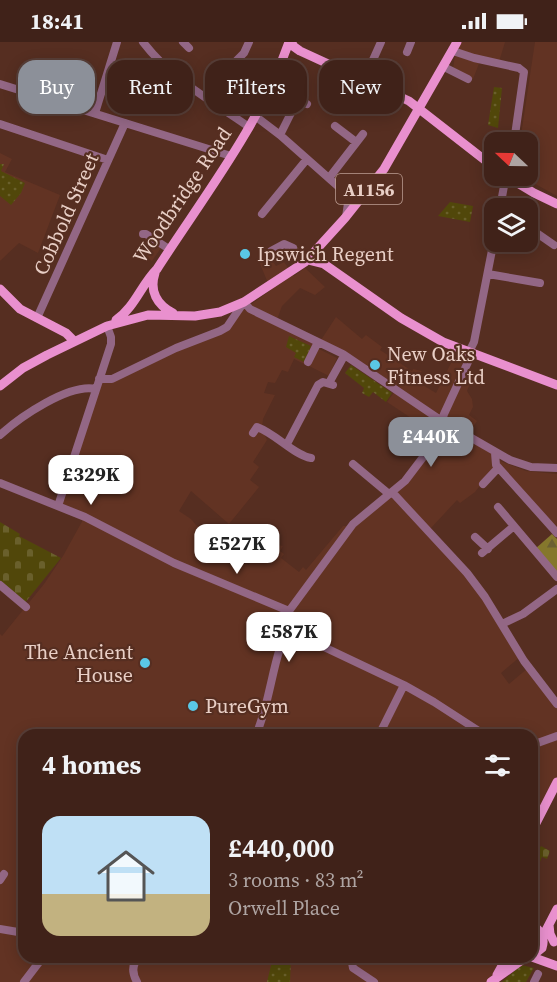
<!DOCTYPE html>
<meta charset="utf-8">
<style>
:root{--surface:#402219;--page:#472a22;--text:#f1f3f6;--muted:#aea4a2;--line:#593f38;--accent:#8c9099}
body{margin:0;font-family:"Source Serif 4",serif;background:var(--page);color:var(--text);height:100vh;display:flex;flex-direction:column;font-size:22px;white-space:nowrap}
*{box-sizing:border-box;margin:0}
p{font-size:20px;color:var(--muted)}
.icon{flex:none;width:33px;height:33px;fill:none;stroke:currentColor;stroke-width:2;stroke-linecap:round;stroke-linejoin:round}
.map{position:relative;flex:1;overflow:hidden}
.side{position:absolute;left:18px;top:687px;width:520px;height:234px;display:flex;flex-direction:column;background:var(--surface);border-radius:18px;box-shadow:0 3px 15px #0003,0 0 0 2px var(--line)}
.side>*{flex:none}
.top-card{position:absolute;left:18px;top:18px;width:522px;height:54px;display:flex;gap:12px}
.needle{width:39px;rotate:292deg}
.buttons{position:absolute;left:484px;top:90px;display:grid;gap:12px}
.buttons a{display:grid;place-items:center;width:54px;height:54px;border-radius:12px;background:var(--surface);box-shadow:0 3px 15px #0003,0 0 0 2px var(--line);font-size:30px}
.price{position:absolute;translate:-50% -51px;padding:0 14px;border-radius:12px;background:#fff;color:#222;font-size:20px;line-height:39px;filter:drop-shadow(0 2px 3px #0008)}
.price::after{content:'';position:absolute;left:50%;top:36px;width:18px;height:14px;margin-left:-9px;background:inherit;clip-path:polygon(0 0,100% 0,50% 100%)}
.price.selected{background:var(--accent);color:#fff}
ul{padding:0;list-style:none}
li{display:flex;align-items:center;gap:18px;height:150px;padding:0 24px}
li+li{border-top:2px solid var(--line)}
li span{display:grid;place-items:center;flex:none;width:168px;height:120px;border-radius:18px;color:#555}
li>.icon{margin-inline-start:auto}
span .icon{width:72px;height:72px;fill:#fffc;stroke-width:1}
li b{font-size:26px}
h2{display:flex;justify-content:space-between;align-items:center;height:72px;padding:0 24px;font-size:26px}
.chip{padding:0 21px;border-radius:18px;background:var(--surface);box-shadow:0 3px 15px #0003,0 0 0 2px var(--line);font-size:21px;line-height:54px}
.chip.selected{background:var(--accent);color:#fff}
.status{display:flex;justify-content:space-between;align-items:center;height:42px;padding:0 30px;background:var(--surface);direction:ltr}
.status svg{height:16px;fill:currentColor}
.map>svg:first-child{display:block}
.built{fill:#623323}
.green{fill:url(#green-dots)}
.forest{fill:url(#forest-firs)}
.cemetery{fill:url(#cemetery-stones)}
.lines{fill:none;stroke-linecap:round;stroke-linejoin:round}
.minor-tunnel{stroke:#6c463a;stroke-width:8;stroke-dasharray:8 4;stroke-linecap:butt}
.minor{stroke:#936785;stroke-width:8}
.major{stroke:#e990ce;stroke-width:9}
.poi-dot{fill:#5ac8e6;stroke:#562e21;stroke-width:2}
.labels{text-anchor:middle;dominant-baseline:central;stroke-width:4.5;stroke-linejoin:round;paint-order:stroke}
.shield{fill:#562e21;stroke:#bd9f94;stroke-width:1.5}
.shield-label{font-size:18px;font-weight:bold;fill:#e9cfc6}
.street-label{font-size:20px;fill:#e9cfc6;stroke:#562e21}
.poi-label{font-size:20px;fill:#e9cfc6;stroke:#562e21;text-anchor:start}
</style>
<div class="status"><b>18:41</b><svg viewBox="0 0 49 12"><path d="M0 12V9h3v3zM5 12V6h3v6zM10 12V3h3v9zM15 12V0h3v12zM26 1h20v11H26zM47 4h2v5h-2z"/></svg></div>
<div class="map">
<svg width="557" height="940" viewBox="0 0 557 940">
<defs>
<pattern id="green-dots" width="8" height="8" patternUnits="userSpaceOnUse" patternTransform="scale(1.5)"><rect width="8" height="8" fill="#51470a"/><path d="M2 2h.1M6 6h.1" fill="none" stroke="#6a602c" stroke-width="1.8" stroke-linecap="round"/></pattern>
<pattern id="forest-firs" width="22" height="20" patternUnits="userSpaceOnUse" patternTransform="scale(1.5)"><rect width="22" height="20" fill="#85772c"/><path d="M5 1l3.5 6h-7zM16 11l3.5 6h-7z" fill="#6c6032"/></pattern>
<pattern id="cemetery-stones" width="16" height="16" patternUnits="userSpaceOnUse" patternTransform="scale(1.5)"><rect width="16" height="16" fill="#51470a"/><path d="M2 7V4a2 2 0 0 1 4 0v3zM10 15v-3a2 2 0 0 1 4 0v3z" fill="#6a602c"/></pattern>
</defs>
<rect width="100%" height="100%" fill="#562e21"/>
<path class="built" d="M461,0h44l-7,23 -18,-4 -7,18 -20,-10 2,-14z
M535,0h22v154l-36,-20h7v-34h-8z
M0,111l12,6 -7,13 55,23 -22,58 -19,-10 -19,18z
M147,195l14,11 -9,13 -14,-11z
M264,207l12,17 8,-4 10,14 11,-8 20,19 -10,8 -15,-7 -18,18 -7,19 39,19 -10,20 -10,-5 -6,13 -6,-2 -7,13 -7,-1 -4,11 11,2 -12,24 -1,10 5,11 -14,22 6,5 -9,13 9,7 -30,37 -38,-33 -12,20 12,8 5,6 40,20 -5,14 18,6 9,-24 25,5 -3,5 4,3 -3,4 18,14 4,-5 3,3 37,-44h8l54,-45 37,-60 47,28 7,16 -21,27 -15,11 -3,-3 -26,28 -10,-5 46,50 54,83 -20,17 8,11 19,-16 29,37v77l-24,49 -1,-96h-508v222h485l-22,25h-487v-348l2,2 42,-52 19,-28 21,-38 -26,-12 41,-127 6,1 115,-49 16,-16 35,-25 -11,-26 1,-9z
M336,275l26,22 4,-4 16,12 -2,3 32,21 1,-2 9,2 -6,10 20,12 19,-38 10,4 -28,67 -15,24 -11,-8 1,-2 -4,-3 6,-10v-7l-27,-18 11,-15 -52,-35 -25,-12z
M317,306l20,10 -8,18 -20,-10z
M465,331l8,3 -6,15 5,8 1,8 -4,8 8,6 -8,12 -24,-12z
M500,419l26,10 31,3v55l-59,-65z"/>
<path class="green" d="M494,45l8,1 -4,40 -10,-3z
M0,122h4l-3,7 24,12 -4,10 -10,12 -11,-9z
M450,160l23,4 -3,16 -32,-6z
M289,294l22,10 -7,16 -10,-5 2,-4 -10,-6z
M351,323l41,28 -6,9 -13,-10 -4,5 -7,-4 2,-5 -19,-15z
M273,915h18l-1,25h-23z
M521,923l13,3 -8,14h-24z"/>
<path class="forest" d="M552,492l5,5v34l-22,-24z"/>
<path class="cemetery" d="M0,480l20,12 -1,2 42,22 -37,46 -24,-23z
M541,804l9,5 -3,8 -5,-2 -9,21v-22l1,-4 3,1z"/>
<g class="lines">
<path class="minor-tunnel" d="M293,206l6,8"/>
<path class="minor" d="M143,0c28,37 69,59 106,85
M183,0l6,6
M453,9l21,7 45,10 5,4 -10,70
M407,10l4,-10
M444,25l24,12
M364,38l17,-38
M0,42l231,72
M298,57l9,5
M212,59l22,-38 10,-10 5,-11
M95,71l22,-71
M255,74l25,19 69,61
M0,82l108,36
M335,84l21,16
M280,93l21,-42
M329,136l34,-44
M500,166l4,-22 -2,-10
M262,172l45,-55
M346,175l3,-21 6,-5 15,-5
M528,185l26,18
M143,192h3l23,15
M271,209l13,-7 9,4
M488,232l52,9
M37,276l88,-195
M308,320l10,-20
M99,337h13l64,-31 44,-17 7,-4 17,-25 6,7 93,45 99,67 68,39 21,7 26,1
M329,341l15,-27
M253,391l4,-6c19,7 37,28 54,31
M0,393c20,-18 69,-52 96,-46
M287,402l31,-59 5,-3 10,3
M495,411l1,12 61,68
M353,422l36,30
M0,441l85,34 89,46 115,48
M483,442l15,-16
M392,450l75,81 18,24 39,64 33,43
M58,464l53,-162v-7l-4,-11
M498,465l59,70
M475,495l13,12
M482,511l32,-27
M0,543l26,22
M290,577l36,29 78,37 30,17 51,33
M502,582l21,-10 34,-25
M256,693c12,-28 15,-59 24,-87 3,-13 10,-24 9,-37l64,-87 52,-43 22,-29 11,-18 6,-20 24,-52 1,-10 5,-10 21,-107
M379,693l25,-50
M532,703l25,-9
M0,838l4,-6
M0,887l24,4
M351,915l2,11 21,14
M24,940l19,-25
M137,940c-5,-9 -6,-18 3,-25
M534,940l4,-8"/>
<path class="major" d="M292,0l1,4 7,5 109,50 86,67
M506,134l28,17 23,11
M308,218l16,4 77,54 42,24 114,43
M155,231c-6,18 2,32 18,40
M0,247l20,20 46,24 8,8
M116,278c19,-13 25,-35 41,-51 47,-73 103,-144 132,-227
M0,344l23,-18 24,-13 60,-29 41,-11 47,1 25,-4 24,-10 61,-40 40,-44 39,-49 73,-127
M532,789l25,-49
M549,883l1,9 4,8
M532,884c10,4 13,13 10,22l-10,8
M543,894l14,-27
M532,915l25,9
M497,933l10,-18
M491,940l35,-25"/>
</g>
<g class="poi-dot">
<circle cx="245" cy="212" r="6"/>
<circle cx="375" cy="323" r="6"/>
<circle cx="145" cy="621" r="6"/>
<circle cx="193" cy="664" r="6"/>
</g>
<g class="labels">
<rect class="shield" x="336" y="132" width="66" height="30" rx="4.5"/>
<g class="shield-label">
<text x="369" y="147">A1156</text>
</g>
<g class="street-label">
<text transform="translate(182 153) rotate(-56)">Woodbridge Road</text>
<text transform="translate(66 172) rotate(-66)">Cobbold Street</text>
</g>
<g class="poi-label">
<text x="257" y="212">Ipswich Regent</text>
<text x="387" y="312">New Oaks<tspan x="387" dy="23">Fitness Ltd</tspan></text>
<text x="133" y="610" text-anchor="end">The Ancient<tspan x="133" dy="23">House</tspan></text>
<text x="205" y="664">PureGym</text>
</g>
</g>
</svg>
<div class="buttons">
<a><svg class="needle" viewBox="-14 -14 28 28"><path d="M0-13l5 13h-10z" fill="#e53935"/><path d="M0 13l5-13h-10z" fill="#aea4a2"/></svg></a>
<a><svg class="icon" aria-label="layers" viewBox="0 0 24 24"><path d="M12 4l9 5-9 5-9-5zM3 14l9 5 9-5"/></svg></a>
</div>
<b class="price selected" style="left:431px;top:426px">£440K</b>
<b class="price" style="left:91px;top:464px">£329K</b>
<b class="price" style="left:237px;top:533px">£527K</b>
<b class="price" style="left:289px;top:621px">£587K</b>
<div class="top-card">
<a class="chip selected">Buy</a>
<a class="chip">Rent</a>
<a class="chip">Filters</a>
<a class="chip">New</a>
</div>
<section class="side">
<h2>4 homes<svg class="icon" aria-label="filters" viewBox="0 0 24 24"><path d="M4 7h16M4 17h16"/><circle cx="9" cy="7" r="2"/><circle cx="15" cy="17" r="2"/></svg></h2>
<ul>
<li><span style="background:linear-gradient(#bfe0f5 65%,#c2b280 0)"><svg class="icon" aria-label="home" viewBox="0 0 24 24"><path d="M3 11l9-7 9 7M6 9v11h12V9"/></svg></span><div><b>£440,000</b><p>3 rooms · 83 m²</p><p>Orwell Place</p></div></li>
</ul>
</section>
</div>
